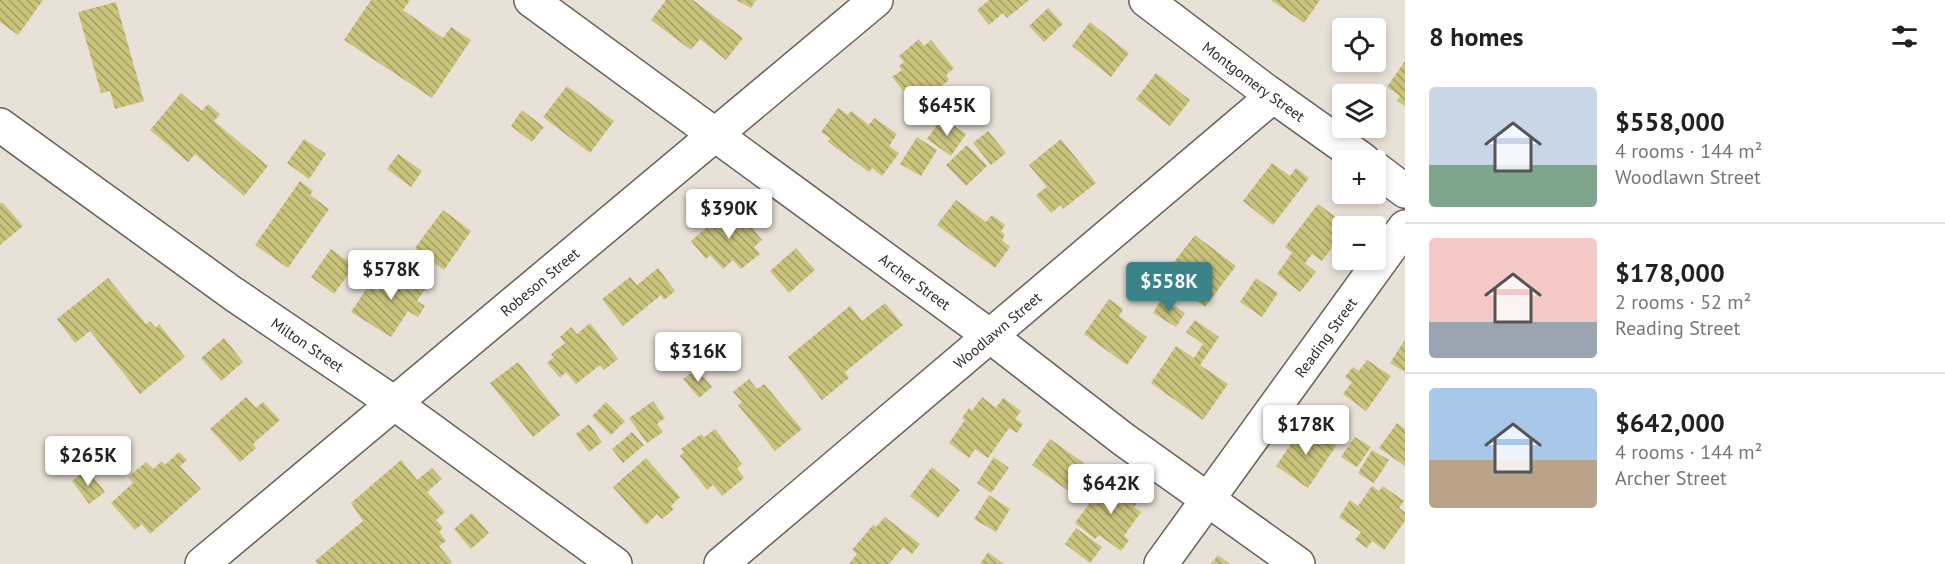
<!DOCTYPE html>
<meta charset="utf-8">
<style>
:root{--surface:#fff;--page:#f2f2f2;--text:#222;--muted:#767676;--line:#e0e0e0;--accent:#3b8388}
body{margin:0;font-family:"PT Sans",sans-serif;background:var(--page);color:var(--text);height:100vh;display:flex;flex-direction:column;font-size:22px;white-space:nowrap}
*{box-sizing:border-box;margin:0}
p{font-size:20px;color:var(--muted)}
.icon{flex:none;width:33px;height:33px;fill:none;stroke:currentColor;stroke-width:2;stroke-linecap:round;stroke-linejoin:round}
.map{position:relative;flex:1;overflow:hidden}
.drawer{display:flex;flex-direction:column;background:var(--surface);width:540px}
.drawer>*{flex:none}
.controls{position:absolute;left:1332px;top:18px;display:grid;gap:12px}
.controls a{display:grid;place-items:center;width:54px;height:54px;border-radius:6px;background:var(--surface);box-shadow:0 3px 9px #0003;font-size:30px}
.price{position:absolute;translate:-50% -51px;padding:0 14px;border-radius:6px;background:#fff;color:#222;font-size:20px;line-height:39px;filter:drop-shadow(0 2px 3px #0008)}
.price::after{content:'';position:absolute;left:50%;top:36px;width:18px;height:14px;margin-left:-9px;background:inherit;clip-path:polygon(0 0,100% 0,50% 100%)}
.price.selected{background:var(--accent);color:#fff}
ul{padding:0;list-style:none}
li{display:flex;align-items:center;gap:18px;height:150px;padding:0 24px}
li+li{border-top:2px solid var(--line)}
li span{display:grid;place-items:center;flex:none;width:168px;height:120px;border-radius:6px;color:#555}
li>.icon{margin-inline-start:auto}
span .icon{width:72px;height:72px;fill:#fffc;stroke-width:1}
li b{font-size:26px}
h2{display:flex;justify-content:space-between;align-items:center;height:72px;padding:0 24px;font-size:26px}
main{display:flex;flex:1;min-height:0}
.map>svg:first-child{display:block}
.building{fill:url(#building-back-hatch)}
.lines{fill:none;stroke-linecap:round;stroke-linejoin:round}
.minor-casing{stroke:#676158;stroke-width:36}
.major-casing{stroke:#676158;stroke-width:36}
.minor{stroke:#fff;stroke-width:33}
.major{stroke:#fff;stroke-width:33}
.labels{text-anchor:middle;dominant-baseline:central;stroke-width:4.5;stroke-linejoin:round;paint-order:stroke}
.street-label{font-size:15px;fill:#2e2b27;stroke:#fff}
</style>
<main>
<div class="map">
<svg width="1405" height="564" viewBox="0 0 1405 564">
<defs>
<pattern id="building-back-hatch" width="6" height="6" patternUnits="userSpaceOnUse" patternTransform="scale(1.5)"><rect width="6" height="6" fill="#c9c37c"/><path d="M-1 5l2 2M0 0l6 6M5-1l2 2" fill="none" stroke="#a49f66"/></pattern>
</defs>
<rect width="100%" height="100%" fill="#e8e1d7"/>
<path class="building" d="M0,0h43l-25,35 -18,-13z
M371,0h39l-7,10 40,28 8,-11 20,13 -39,58 -88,-58z
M666,0h27l50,38 -17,22 -26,-21 -9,11 -40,-30z
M736,0h20l-5,8z
M989,0h40l-22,18 -4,-5 -14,12 -12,-15z
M1271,0h49l-16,23z
M116,2l28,99 -29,8 -5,-18 -9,2 -23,-81z
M1048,8l15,16 -19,18 -15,-16z
M1090,22l39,31 -18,24 -39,-31z
M919,39l5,7 7,-6 23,28 -8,7 3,5 -33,27 -24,-30 10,-7 -3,-4 5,-4 -5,-6z
M1405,61v45l-8,-5 3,-5 -13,-9z
M1156,73l34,27 -20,26 -34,-27z
M567,86l47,35 -24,32 -47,-36z
M181,93l21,18 6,-7 12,10 -6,7 54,45 -24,30 -49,-42 -7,8 -38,-32z
M838,108l10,7 3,-4 18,14 5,-7 23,16 -8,12 10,7 -17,23 -10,-8 -3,4 -41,-30 2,-4 -9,-6z
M522,110l22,17 -12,15 -21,-16z
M942,118l24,16 -15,22 -24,-17z
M988,131l18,22 -15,12 -18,-22z
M917,137l20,13 -16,26 -21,-12z
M304,139l22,15 -17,25 -22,-16z
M1061,139l35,44 -33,26 -2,-4 -10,8 -15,-18 11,-8 -18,-22z
M967,145l20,21 -21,20 -20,-21z
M398,154l24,17 -11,16 -24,-18z
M1272,163l18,13 6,-8 13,10 -36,47 -30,-24z
M300,181l13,10 -3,4 19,14 -41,59 -33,-23z
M956,200l30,22 6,-7 13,10 -4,6 4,4 -3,5 8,7 -15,21 -58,-43z
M2,202l21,24 -23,19v-41z
M1318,204l30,22h-6v8l-20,27 -10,-7 -7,9 11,9 -16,20 -23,-18 15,-21 -7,-6z
M733,205l29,35 -8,7 6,7 -19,15 -8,-9 -10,9 -13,-14 -4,4 -15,-18z
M443,210l28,21 -27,39 -29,-22z
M1195,235l41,31 -31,41 -41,-32z
M796,248l19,22 -26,23 -19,-22z
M331,249l23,17 -20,28 -23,-17z
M394,265l33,21 -10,15 8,5 -7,11 -10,-6 -17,26 -40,-25 18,-27 9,6z
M658,268l17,23 -11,9 -3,-5 -38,31 -21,-27 28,-22 7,8z
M108,278l38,46 4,-3 6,7 3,-4 26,33 -45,37 -50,-63 -15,12 -18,-24z
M1256,278l22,15 -16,24 -22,-15z
M1162,298l23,15 -9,14 -23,-14z
M1109,299l14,10 -4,7 28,21 -20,28 -43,-31z
M885,303l18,22 -58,47 4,6 -27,22 -34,-43 62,-51 12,15z
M1195,320l24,17 -19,28 28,19 -25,36 -52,-37 25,-37 18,12 9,-14 -17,-12z
M590,323l28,36 -14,11 -4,-5 -24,19 -10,-12 -6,6 -13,-15 7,-6 -3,-3 14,-11 -5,-6 11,-10 6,7z
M224,338l19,24 -22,19 -20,-23z
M1404,341l1,1v30l-15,-9z
M1367,360l24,16 -25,35 -23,-17 9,-12 -7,-5 8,-10 6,4z
M518,362l42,53 -27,22 -43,-54z
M697,369l15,18 -13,11 -16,-19z
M749,379l8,10 7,-5 38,45 -27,22 -37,-46 4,-3 -9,-10z
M246,397l10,11 7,-6 17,18 -27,24 3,4 -16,14 -30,-33z
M982,397l14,11 7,-10 18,13 -6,8 8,5 -6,9 -8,-5 -21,30 -13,-9 -6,9 -20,-15 16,-23 -3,-2 7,-10 3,3z
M653,401l12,17 -8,6 6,8 -16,11 -18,-25z
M606,402l19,19 -14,14 -19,-19z
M1397,423l8,6v37l-26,-18z
M589,424l13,18 -13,10 -13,-18z
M1304,425l32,21 -28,42 -32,-22z
M715,429l27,35 -5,4 7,10 -22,18 -9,-11 -6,5 -27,-34 4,-4 -3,-3 20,-15 3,3z
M632,432l12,13 -21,18 -11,-14z
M1355,437l16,10 -14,20 -16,-10z
M1050,439l34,24 -7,10 5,3 -12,16 -38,-27z
M1372,450l17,10 -15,23 -16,-10z
M179,452l8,8 -7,6 21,23 -51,45 -8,-10 -7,6 -24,-27 22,-20 -5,-6 18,-15 7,7 9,-8 3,4z
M994,457l15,11 -18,25 -14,-10z
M646,458l34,39 -9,9 3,3 -12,10 -5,-5 -11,11 -33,-38z
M401,460l16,20 15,-12 10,11 -15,13 18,20 -9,8 7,8 -4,4 7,9 -7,5 13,16 -2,2h-133l-2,-3 48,-40 -12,-18z
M932,467l28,23 -22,28 -28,-22z
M87,469l18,23 -16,12 -17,-23z
M1118,481l22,17 -6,9 7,5 -17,24 5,4 -8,11 -22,-16 -4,4 -20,-16 28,-38 8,6z
M1372,486l7,5 4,-5 21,15 -5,7 6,4v9l-21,29 -12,-9 -5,7 -12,-8 6,-8 -22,-15 11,-17 8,6z
M989,495l21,14 -14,23 -22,-13z
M472,513l17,20 -18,16 -17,-20z
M885,517l35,27 -8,10 -9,-7 -14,17h-40l8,-10 -5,-4 21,-25 3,2z
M1076,528l26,19 -12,16 -25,-19z
M988,552l16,12h-24z
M1218,555l12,9h-19z"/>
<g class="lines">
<g class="minor-casing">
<g id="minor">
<path id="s1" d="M531,0l459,336 133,103 175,125"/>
<path id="s2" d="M1146,0l120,91 97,69"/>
<path id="s3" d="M0,125l232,168 162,110 221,161"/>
<path d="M1376,169l29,22"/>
<path id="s4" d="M721,564l552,-468"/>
<path id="s5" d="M1161,564l244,-337"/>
</g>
</g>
<g class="major-casing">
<g id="major">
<path id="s6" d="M202,564l674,-564"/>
</g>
</g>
<use href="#minor" class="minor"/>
<use href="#major" class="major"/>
</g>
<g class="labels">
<g class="street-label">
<text stroke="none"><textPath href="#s2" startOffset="135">Montgomery Street</textPath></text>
<text stroke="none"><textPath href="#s1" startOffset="476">Archer Street</textPath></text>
<text stroke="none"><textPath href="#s6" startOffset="440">Robeson Street</textPath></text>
<text stroke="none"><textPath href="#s4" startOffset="362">Woodlawn Street</textPath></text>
<text stroke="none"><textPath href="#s5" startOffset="280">Reading Street</textPath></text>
<text stroke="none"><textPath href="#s3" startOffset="378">Milton Street</textPath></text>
</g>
</g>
</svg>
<div class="controls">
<a><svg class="icon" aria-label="locate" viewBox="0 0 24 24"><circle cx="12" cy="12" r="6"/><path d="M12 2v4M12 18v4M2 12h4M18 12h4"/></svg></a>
<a><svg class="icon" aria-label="layers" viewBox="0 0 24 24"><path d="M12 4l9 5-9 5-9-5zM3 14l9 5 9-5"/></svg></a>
<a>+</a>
<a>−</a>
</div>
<b class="price" style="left:947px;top:137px">$645K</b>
<b class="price" style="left:729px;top:240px">$390K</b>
<b class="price" style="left:391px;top:301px">$578K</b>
<b class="price selected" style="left:1169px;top:313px">$558K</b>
<b class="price" style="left:698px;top:383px">$316K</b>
<b class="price" style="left:1306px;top:456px">$178K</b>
<b class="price" style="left:88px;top:487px">$265K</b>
<b class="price" style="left:1111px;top:515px">$642K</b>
</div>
<section class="drawer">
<h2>8 homes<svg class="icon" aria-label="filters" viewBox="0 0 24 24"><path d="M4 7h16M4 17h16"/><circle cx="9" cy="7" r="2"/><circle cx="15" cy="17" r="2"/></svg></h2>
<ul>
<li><span style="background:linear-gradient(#c9d6e8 65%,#7fa58c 0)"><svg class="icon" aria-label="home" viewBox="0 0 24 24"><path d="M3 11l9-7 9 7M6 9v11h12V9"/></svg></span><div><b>$558,000</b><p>4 rooms · 144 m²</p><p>Woodlawn Street</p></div></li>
<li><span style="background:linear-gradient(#f6c9c9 70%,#9aa5b1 0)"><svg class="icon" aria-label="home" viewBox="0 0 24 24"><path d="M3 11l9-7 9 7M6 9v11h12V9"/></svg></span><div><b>$178,000</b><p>2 rooms · 52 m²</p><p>Reading Street</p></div></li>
<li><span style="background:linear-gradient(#a9c7e8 60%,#b9a48a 0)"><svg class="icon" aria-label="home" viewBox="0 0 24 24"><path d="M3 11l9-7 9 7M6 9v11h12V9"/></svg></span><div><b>$642,000</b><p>4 rooms · 144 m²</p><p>Archer Street</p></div></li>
</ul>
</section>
</main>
